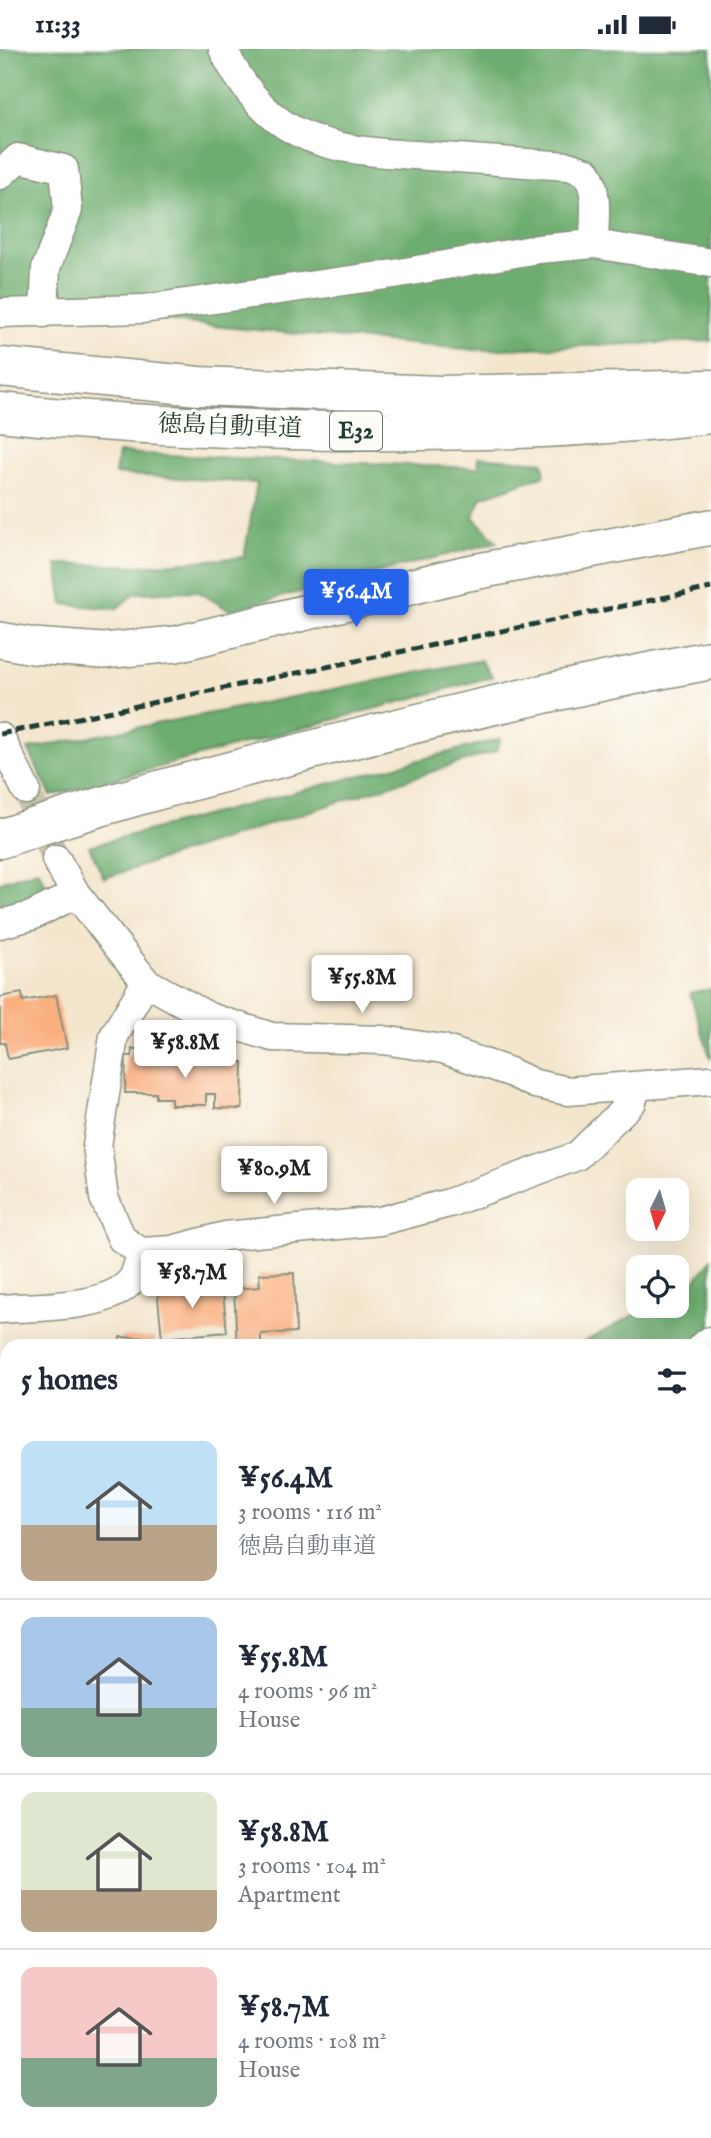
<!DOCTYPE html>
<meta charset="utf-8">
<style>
:root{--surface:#fff;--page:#f2f2f3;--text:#1f2937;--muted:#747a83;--line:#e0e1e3;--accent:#2563eb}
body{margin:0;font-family:"IM FELL English","Noto Serif JP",serif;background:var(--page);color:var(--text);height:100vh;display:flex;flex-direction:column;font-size:26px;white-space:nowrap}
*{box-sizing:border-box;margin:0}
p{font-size:23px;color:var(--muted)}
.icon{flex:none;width:38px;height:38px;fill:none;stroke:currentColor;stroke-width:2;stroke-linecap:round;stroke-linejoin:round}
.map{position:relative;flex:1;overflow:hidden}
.details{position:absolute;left:0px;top:1290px;width:712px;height:800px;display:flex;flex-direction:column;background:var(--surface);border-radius:21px 21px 0 0;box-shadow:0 7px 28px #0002}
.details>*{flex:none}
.needle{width:46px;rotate:185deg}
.buttons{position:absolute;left:626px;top:1129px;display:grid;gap:14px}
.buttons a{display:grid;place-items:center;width:63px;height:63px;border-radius:14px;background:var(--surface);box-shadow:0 7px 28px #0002;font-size:35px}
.price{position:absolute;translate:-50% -60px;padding:0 16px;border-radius:7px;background:#fff;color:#222;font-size:23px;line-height:46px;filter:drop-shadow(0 2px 4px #0008)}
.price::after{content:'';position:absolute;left:50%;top:42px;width:21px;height:16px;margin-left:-10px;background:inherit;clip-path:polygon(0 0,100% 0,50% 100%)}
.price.on{background:var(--accent);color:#fff}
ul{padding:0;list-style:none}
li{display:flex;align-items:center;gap:21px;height:175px;padding:0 21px}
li+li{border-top:2px solid var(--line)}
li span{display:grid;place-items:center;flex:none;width:196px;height:140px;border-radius:14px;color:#555}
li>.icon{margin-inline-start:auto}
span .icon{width:84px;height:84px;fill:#fffc;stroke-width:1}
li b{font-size:30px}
h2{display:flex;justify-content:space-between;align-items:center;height:84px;padding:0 21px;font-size:30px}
.status{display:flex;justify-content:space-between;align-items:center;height:49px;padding:0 35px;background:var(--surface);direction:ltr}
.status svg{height:19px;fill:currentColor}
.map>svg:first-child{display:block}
.forest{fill:#6ead6f;stroke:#467552;stroke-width:2}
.water{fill:#62c5e0;stroke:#40818a;stroke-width:2}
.building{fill:#faaf7f}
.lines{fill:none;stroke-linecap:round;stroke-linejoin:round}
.minor-tunnel{stroke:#c9c4ae;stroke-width:28;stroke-dasharray:28 14;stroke-linecap:butt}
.minor-casing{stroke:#8a9280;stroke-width:31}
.tertiary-casing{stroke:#8a9280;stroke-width:38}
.trunk-casing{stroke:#8a9280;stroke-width:41}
.motorway-casing{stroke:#8a9280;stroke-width:41}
.minor{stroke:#fff;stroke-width:28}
.tertiary{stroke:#fff;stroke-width:35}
.trunk{stroke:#fff;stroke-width:38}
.motorway{stroke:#fff;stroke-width:38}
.rail{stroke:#1f3d34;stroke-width:5;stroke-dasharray:10 5;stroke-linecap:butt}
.labels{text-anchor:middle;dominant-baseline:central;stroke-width:6;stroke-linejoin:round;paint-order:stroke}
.shield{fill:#fdfcf7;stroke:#62766e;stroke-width:2}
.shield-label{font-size:23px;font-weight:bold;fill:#1f3d34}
.street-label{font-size:24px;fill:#1f3d34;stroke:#fdfcf7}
</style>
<div class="status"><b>11:33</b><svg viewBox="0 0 49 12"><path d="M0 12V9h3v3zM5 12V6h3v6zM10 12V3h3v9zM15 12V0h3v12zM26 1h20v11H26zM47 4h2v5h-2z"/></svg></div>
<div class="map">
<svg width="711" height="2089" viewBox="0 0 711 2089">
<rect width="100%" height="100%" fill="#fdfcf7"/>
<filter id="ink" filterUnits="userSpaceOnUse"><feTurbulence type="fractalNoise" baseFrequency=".0143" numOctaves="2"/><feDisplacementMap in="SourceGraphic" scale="14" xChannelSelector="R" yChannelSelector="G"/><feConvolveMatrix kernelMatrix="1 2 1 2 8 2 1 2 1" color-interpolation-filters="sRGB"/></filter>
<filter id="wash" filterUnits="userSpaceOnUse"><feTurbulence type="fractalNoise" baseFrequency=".00686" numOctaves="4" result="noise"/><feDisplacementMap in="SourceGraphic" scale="28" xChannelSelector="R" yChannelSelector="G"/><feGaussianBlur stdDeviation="1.57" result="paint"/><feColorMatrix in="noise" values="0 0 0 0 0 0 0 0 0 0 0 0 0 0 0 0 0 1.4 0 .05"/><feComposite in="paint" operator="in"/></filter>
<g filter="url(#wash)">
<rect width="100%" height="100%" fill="#f4e6cd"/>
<path class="forest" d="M0,0h711v292l-235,9 -264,-24 -212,-27z
M118,404l361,15 -1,-11 65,5 2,13 -63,22 -9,20 24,25 -268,68 -32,-19 -62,2 -19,16 -53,-5 -6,-40 83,2 104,-9 13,-74 -142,-9z
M481,611l11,17 -441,119 -23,-47z
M500,690l-4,12 -392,127 -15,-32z
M38,821l13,24 -51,13v-25z
M711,940v71l-21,-67z
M711,1211v67l-26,19h-108l74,-40 26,-1v-14l17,-9z
M0,1391h7v90l-7,1z
M0,1529l7,5v104l-7,3z"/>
<path class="water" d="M711,1624v367l-6,4v-370z
M7,1900v182l570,1 -10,6h-567v-187z"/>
<g id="blocks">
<path class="building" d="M22,944l1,8 33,-6 11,53 -59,11 -3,-16h-5v-46z
M132,1000h26v13h85l-1,47 -27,-1v-14h-9v11h-35v-7h-15v-5h-31l1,-37h6z
M294,1224l2,59 -35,2v12h-24l-3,-57 26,-2 -1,-13z
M222,1233l5,50 -65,6 -5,-50z
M120,1288l35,1v8h-36z
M0,1309h7v62h-7z"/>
</g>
</g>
<g filter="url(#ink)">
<use href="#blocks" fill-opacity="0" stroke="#8a9280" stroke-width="2"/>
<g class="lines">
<path class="minor-tunnel" d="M26,741l30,69"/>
<g class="minor-casing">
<path id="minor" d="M223,0c15,32 41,67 74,83 39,20 88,21 131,24 47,3 94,7 140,10l19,6c12,21 7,48 7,72
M0,126l18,-17 46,11 4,41 -22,58 -2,45
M0,264l143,-4 251,-35 144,-25 56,-5 117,19
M0,688l26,53
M56,810l20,35 70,88 63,35 63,20 111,3 60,9 67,23 25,12 33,7 143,-11
M0,875l31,-8 45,-22
M146,933l-32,54 -17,110 7,52 18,41 19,13 31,-2 53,-14 155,-15 69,-18 128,-47 55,-54 4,-15
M0,1260c36,-3 112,1 133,-31 4,-7 6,-18 8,-26"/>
</g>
<g class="tertiary-casing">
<path id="tertiary" d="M0,591l33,6 70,5 73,-7 287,-70 248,-47"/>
</g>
<g class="trunk-casing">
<path id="trunk" d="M705,1301l6,-4
M0,1499h7"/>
</g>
<g class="motorway-casing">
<path id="motorway" d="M0,318l199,19 242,9 270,-6
M0,363c111,12 223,17 334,19 126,1 252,-1 377,-17
M0,790c92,-32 186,-57 281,-81 142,-38 285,-71 430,-98"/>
</g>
<use href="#minor" class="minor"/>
<use href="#tertiary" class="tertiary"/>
<use href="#trunk" class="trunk"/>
<use href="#motorway" class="motorway"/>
<path class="rail" d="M0,685l711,-146"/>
</g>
</g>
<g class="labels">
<rect class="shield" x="330" y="362.5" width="52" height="39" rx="5"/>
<g class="shield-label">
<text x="356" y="382">E32</text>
</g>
<g class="street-label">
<text transform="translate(230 378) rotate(2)">徳島自動車道</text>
</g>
</g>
</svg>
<div class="buttons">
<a><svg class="needle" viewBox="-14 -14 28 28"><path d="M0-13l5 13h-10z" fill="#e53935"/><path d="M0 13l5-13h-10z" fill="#747a83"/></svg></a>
<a><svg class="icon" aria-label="locate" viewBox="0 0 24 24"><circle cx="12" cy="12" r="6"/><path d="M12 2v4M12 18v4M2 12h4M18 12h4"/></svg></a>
</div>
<b class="price on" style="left:356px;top:580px">¥56.4M</b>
<b class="price" style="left:362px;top:966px">¥55.8M</b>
<b class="price" style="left:185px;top:1031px">¥58.8M</b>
<b class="price" style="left:274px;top:1157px">¥80.9M</b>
<b class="price" style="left:192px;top:1261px">¥58.7M</b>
<section class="details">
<h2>5 homes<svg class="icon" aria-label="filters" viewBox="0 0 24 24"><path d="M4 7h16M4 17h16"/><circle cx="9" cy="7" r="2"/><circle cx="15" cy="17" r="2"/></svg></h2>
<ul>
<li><span style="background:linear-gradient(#bfe0f5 60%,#b9a48a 0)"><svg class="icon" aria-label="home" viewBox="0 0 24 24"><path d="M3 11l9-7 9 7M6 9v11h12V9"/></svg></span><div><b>¥56.4M</b><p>3 rooms · 116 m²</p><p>徳島自動車道</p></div></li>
<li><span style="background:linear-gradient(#a9c7e8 65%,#7fa58c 0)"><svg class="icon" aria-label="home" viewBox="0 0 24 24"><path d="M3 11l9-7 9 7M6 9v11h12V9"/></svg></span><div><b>¥55.8M</b><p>4 rooms · 96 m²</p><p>House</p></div></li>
<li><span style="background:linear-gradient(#dfe7d0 70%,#b9a48a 0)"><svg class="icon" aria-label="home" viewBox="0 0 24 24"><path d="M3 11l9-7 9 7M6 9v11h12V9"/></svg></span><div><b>¥58.8M</b><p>3 rooms · 104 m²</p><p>Apartment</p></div></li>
<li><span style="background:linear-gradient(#f6c9c9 65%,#7fa58c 0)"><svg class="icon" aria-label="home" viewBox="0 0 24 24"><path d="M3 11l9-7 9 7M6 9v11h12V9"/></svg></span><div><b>¥58.7M</b><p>4 rooms · 108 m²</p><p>House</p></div></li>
</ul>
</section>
</div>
